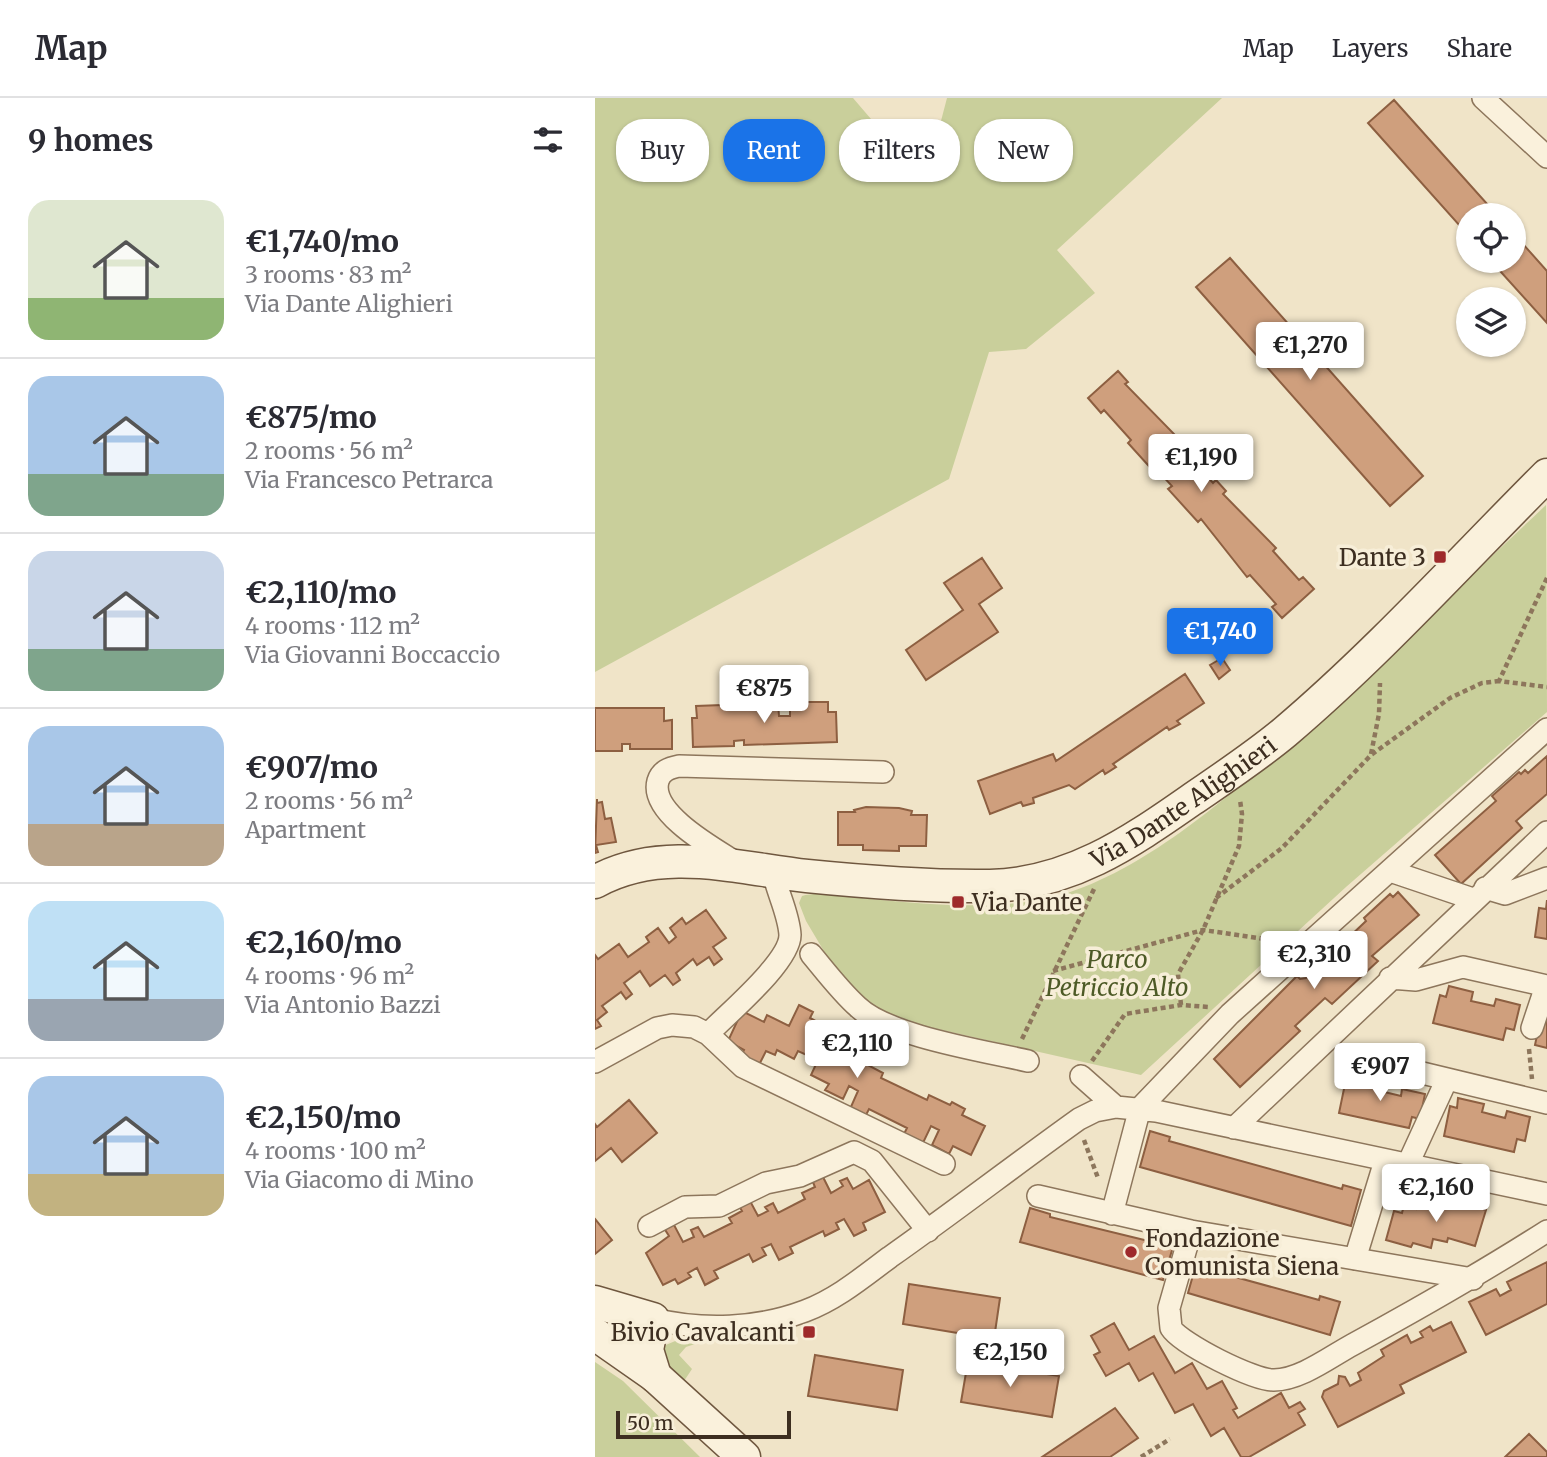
<!DOCTYPE html>
<meta charset="utf-8">
<style>
:root{--surface:#fff;--page:#f7f7f7;--text:#2b2b33;--muted:#7c7c81;--line:#e1e1e2;--accent:#1a73e8}
body{margin:0;font-family:Merriweather,serif;background:var(--page);color:var(--text);height:100vh;display:flex;flex-direction:column;font-size:26px;white-space:nowrap}
*{box-sizing:border-box;margin:0}
p{font-size:23px;color:var(--muted)}
.icon{flex:none;width:38px;height:38px;fill:none;stroke:currentColor;stroke-width:2;stroke-linecap:round;stroke-linejoin:round}
.map{position:relative;flex:1;overflow:hidden}
.details{display:flex;flex-direction:column;background:var(--surface);width:595px}
.details>*{flex:none}
.guide{position:absolute;left:21px;top:21px;width:665px;height:63px;display:flex;gap:14px}
.fabs{position:absolute;left:861px;top:105px;display:grid;gap:14px}
.fabs a{display:grid;place-items:center;width:70px;height:70px;border-radius:50%;background:var(--surface);box-shadow:0 2px 5px #0004;font-size:35px}
.scale{position:absolute;left:21px;bottom:18px;width:175px;box-sizing:border-box;padding-left:7px;border:4px solid #3d2e20;border-top:0;font-size:19px;line-height:24px;white-space:nowrap;color:#3d2e20;-webkit-text-stroke:5px #f7eed8;paint-order:stroke}
.price{position:absolute;translate:-50% -60px;padding:0 16px;border-radius:7px;background:#fff;color:#222;font-size:23px;line-height:46px;filter:drop-shadow(0 2px 4px #0008)}
.price::after{content:'';position:absolute;left:50%;top:42px;width:21px;height:16px;margin-left:-10px;background:inherit;clip-path:polygon(0 0,100% 0,50% 100%)}
.price.on{background:var(--accent);color:#fff}
ul{padding:0;list-style:none}
li{display:flex;align-items:center;gap:21px;height:175px;padding:0 28px}
li+li{border-top:2px solid var(--line)}
li span{display:grid;place-items:center;flex:none;width:196px;height:140px;border-radius:21px;color:#555}
li>.icon{margin-inline-start:auto}
span .icon{width:84px;height:84px;fill:#fffc;stroke-width:1}
li b{font-size:30px}
h2{display:flex;justify-content:space-between;align-items:center;height:84px;padding:0 28px;font-size:30px}
.tag{padding:0 24px;border-radius:28px;background:var(--surface);box-shadow:0 2px 5px #0004;font-size:24px;line-height:63px}
.tag.on{background:var(--accent);color:#fff}
header{display:flex;align-items:center;gap:42px;box-sizing:border-box;height:98px;padding:0 35px;background:var(--surface);border-bottom:2px solid var(--line)}
header strong{font-size:33px}
nav{display:flex;gap:38px;margin-inline-start:auto;font-size:24px}
main{display:flex;flex:1;min-height:0}
.map>svg:first-child{display:block}
.green{fill:#c9cf9b}
.building{fill:#cf9f7d;stroke:#8d5f41;stroke-width:2}
.lines{fill:none;stroke-linecap:round;stroke-linejoin:round}
.street-casing{stroke:#8d765c;stroke-width:24}
.secondary-casing{stroke:#6f573f;stroke-width:35}
.path{stroke:#8d765c;stroke-width:4.5;stroke-dasharray:5 3.5;stroke-linecap:butt}
.street{stroke:#faf1dc;stroke-width:21}
.secondary{stroke:#faf1dc;stroke-width:32}
.poi-dot{fill:#9e2a2b;stroke:#f7eed8;stroke-width:2.5}
.labels{text-anchor:middle;dominant-baseline:central;stroke-width:7;stroke-linejoin:round;paint-order:stroke}
.poi-label{font-size:24px;fill:#3d2e20;stroke:#f7eed8;text-anchor:end}
.street-label{font-size:24px;fill:#3d2e20;stroke:#f7eed8}
.park-label{font-size:24px;font-style:italic;fill:#4d5a26;stroke:#f7eed8}
</style>
<header>
<strong>Map</strong>
<nav><a>Map</a><a>Layers</a><a>Share</a></nav>
</header>
<main>
<section class="details">
<h2>9 homes<svg class="icon" aria-label="filters" viewBox="0 0 24 24"><path d="M4 7h16M4 17h16"/><circle cx="9" cy="7" r="2"/><circle cx="15" cy="17" r="2"/></svg></h2>
<ul>
<li><span style="background:linear-gradient(#dfe7d0 70%,#8fb573 0)"><svg class="icon" aria-label="home" viewBox="0 0 24 24"><path d="M3 11l9-7 9 7M6 9v11h12V9"/></svg></span><div><b>€1,740/mo</b><p>3 rooms · 83 m²</p><p>Via Dante Alighieri</p></div></li>
<li><span style="background:linear-gradient(#a9c7e8 70%,#7fa58c 0)"><svg class="icon" aria-label="home" viewBox="0 0 24 24"><path d="M3 11l9-7 9 7M6 9v11h12V9"/></svg></span><div><b>€875/mo</b><p>2 rooms · 56 m²</p><p>Via Francesco Petrarca</p></div></li>
<li><span style="background:linear-gradient(#c9d6e8 70%,#7fa58c 0)"><svg class="icon" aria-label="home" viewBox="0 0 24 24"><path d="M3 11l9-7 9 7M6 9v11h12V9"/></svg></span><div><b>€2,110/mo</b><p>4 rooms · 112 m²</p><p>Via Giovanni Boccaccio</p></div></li>
<li><span style="background:linear-gradient(#a9c7e8 70%,#b9a48a 0)"><svg class="icon" aria-label="home" viewBox="0 0 24 24"><path d="M3 11l9-7 9 7M6 9v11h12V9"/></svg></span><div><b>€907/mo</b><p>2 rooms · 56 m²</p><p>Apartment</p></div></li>
<li><span style="background:linear-gradient(#bfe0f5 70%,#9aa5b1 0)"><svg class="icon" aria-label="home" viewBox="0 0 24 24"><path d="M3 11l9-7 9 7M6 9v11h12V9"/></svg></span><div><b>€2,160/mo</b><p>4 rooms · 96 m²</p><p>Via Antonio Bazzi</p></div></li>
<li><span style="background:linear-gradient(#a9c7e8 70%,#c2b280 0)"><svg class="icon" aria-label="home" viewBox="0 0 24 24"><path d="M3 11l9-7 9 7M6 9v11h12V9"/></svg></span><div><b>€2,150/mo</b><p>4 rooms · 100 m²</p><p>Via Giacomo di Mino</p></div></li>
</ul>
</section>
<div class="map">
<svg width="952" height="1359" viewBox="0 0 952 1359">
<rect width="100%" height="100%" fill="#f0e4c8"/>
<path class="green" d="M0,0h258l72,84 22,-84h275l-165,152 38,43 -69,56 -37,3 -40,127 -354,193z
M951,407l1,207 -201,175 -205,188 -239,-54 -37,-19 -34,-39 -25,-42 -7,-18 3,-7c17,-6 60,3 79,4 53,5 107,9 159,0 100,-19 203,-116 277,-182 78,-69 153,-141 229,-213z
M85,1241h30l-24,8 -7,8 13,14 -10,15 -20,-18 -1,-19z
M0,1264l28,19 77,76h-105z"/>
<path class="building" d="M799,2l103,115h-29v20l-100,-112z
M919,136l33,37v52l-56,-62h23z
M635,160l193,218 -33,30 -194,-219z
M523,273l10,11 -3,2 52,53 -2,3 38,43 3,-3 10,11 -3,3 53,54 -3,3 26,29 4,-3 11,12 -32,29 -10,-11 4,-3 -26,-29 -3,2 -46,-58 -3,3 -30,-33 4,-3 -13,-14 -3,2 -28,-31 3,-3 -27,-30 -3,3 -13,-15z
M387,460l20,30 -23,16 19,28 -72,48 -20,-30 57,-40 -19,-27z
M627,560l8,12 -11,9 -9,-14z
M590,576l19,29 -27,18 3,3 -11,6 -2,-3 -54,37 3,3 -11,7 -2,-4 -28,19 -6,-4 -36,13 1,5 -11,3 -2,-4 -31,12 -12,-33 75,-27 3,7z
M195,604h38v10h8l1,30 -93,3v-5l-10,1v5l-41,1 -1,-29h5l-1,-12 82,-3 1,13h11z
M0,610h69v13l8,-1v29h-42v-5h-8v7h-27z
M952,658v38l-31,27 6,7 -61,56 -26,-29 61,-54 -4,-5 27,-24 2,2 4,-4 3,3z
M2,701v4l5,-1 3,17 6,-1 5,24 -20,3 2,7 -3,1z
M271,709l33,1 13,3 -1,4h16l-1,31h-27v5l-36,-1v-5h-25v-33h17l-1,-2z
M803,794l21,23 -47,41 6,5 -46,43 -7,-6 -30,28 5,5 -60,56 -26,-28 83,-83 3,3 6,-1 60,-57 -2,-3 26,-24 3,3z
M952,802v39l-12,-2 4,-29 7,1z
M111,812l20,28 -13,9 9,12 -8,6 -5,-8 -12,8 -4,-6 -17,14 4,7 -7,5 -8,-10 -15,11 -10,-15 -16,12 8,11 -6,5 -5,-7 -19,14 5,6 -10,8 4,6 -6,3v-74l3,4 21,-15 9,13 21,-15 -3,-5 12,-9 11,15 7,-6 -6,-9 12,-10 4,6z
M854,888l24,6 -2,9 23,5 2,-7 24,6 -6,25 -8,-2 -3,12 -70,-17 7,-28 6,2z
M204,907l14,7 -3,6 22,12 -6,14 23,11 3,-5 12,5 -4,6 23,12 -2,5 46,22 2,-5 21,10 2,-3 13,7 -3,6 23,11 -14,29 -18,-9 -4,8 -17,-9 7,-15 -8,-4 -9,19 -19,-9 4,-8 -38,-19 -4,8 -15,-8 8,-18 -9,-5 -6,13 -18,-9 4,-6 -18,-9 7,-15 -20,-9 -4,8 -17,-9 -2,5 -9,-4 -7,14 -18,-9 3,-6 -16,-9 14,-30 22,11 3,-7 22,11z
M946,918l6,1v31l-12,-3z
M760,976l23,6 -2,10 25,6 1,-7 23,5 -5,25 -8,-2 -3,11 -70,-15 6,-29 7,2z
M863,1000l26,6 -2,8 23,6 2,-7 23,6 -5,24 -8,-2 -3,13 -70,-16 6,-30 7,2z
M34,1002l28,33 -35,29 -11,-14 -16,13v-37l2,3z
M555,1033l20,6 -1,4 173,48 1,-4 18,5 -10,36 -211,-59z
M227,1077l9,18 12,-7 -3,-5 7,-3 6,11 16,-9 16,32 -22,11 3,7 -12,6 -10,-17 -8,4 3,6 -14,7 -2,-5 -33,16 3,6 -14,7 -8,-16 -9,4 4,7 -13,7 -4,-8 -35,17 4,7 -13,7 -8,-17 -9,5 3,4 -13,7 -3,-5 -12,6 -17,-32 23,-17 -5,-8 9,-5 10,19 11,-5 -3,-7 7,-3 6,10 28,-14 -3,-5 13,-7 -4,-7 11,-5 9,17 10,-5 -3,-4 8,-4 5,10 27,-14 -3,-6 13,-6 -3,-7z
M851,1097l12,3 -1,4 29,8 -11,36 -27,-8 -1,4 -14,-3 -2,9 -18,-5 -2,4 -25,-7 8,-29 8,2 2,-8 12,4 2,-8 24,7z
M435,1110l20,6v3l123,30 -10,33 -143,-38z
M0,1121l17,21 -17,14z
M602,1163l21,6 -1,5 102,28 1,-4 20,6 -10,33 -142,-42z
M952,1164v42l-61,31 -17,-33 27,-13 4,7 11,-6 -4,-8z
M314,1186l91,14 -6,41 -91,-15z
M856,1224l15,30 -66,33 4,8 -66,34 -16,-30 2,-6 14,-7 1,-8 6,1 5,9 11,-6 -3,-7 26,-17 -3,-6 26,-15 4,8 12,-6 -3,-5 10,-6 3,5z
M519,1225l15,27 25,-14 21,37 17,-10 15,26 15,-8 15,27 -4,2 5,8 43,-25 8,15 11,-6 5,7 -7,4 7,12 -56,32h-8l-17,-29 -13,8 -18,-32 -18,9 -22,-40 -14,8 -10,-18 -23,13 -12,-21 6,-3 -9,-16z
M220,1257l88,15 -6,40 -89,-14z
M373,1263l91,15 -7,41 -91,-15z
M520,1310l23,30 -28,19h-68z
M934,1336l18,18v5h-42z"/>
<g class="lines">
<g class="street-casing">
<path id="street" d="M888,0l64,59
M142,765c-22,-14 -88,-50 -79,-82 3,-10 11,-13 21,-15l204,6
M795,773l83,28
M890,790l20,6 42,-16
M216,856c15,18 30,38 47,53 30,29 127,44 170,54
M795,880l26,2 47,-13 84,19
M937,930l14,-42
M113,936c19,-20 82,-72 82,-99 -1,-21 -13,-43 -17,-63
M0,964l62,-34 15,-3 22,2 14,7 35,33 201,97
M798,968l154,37
M486,978l35,31
M639,1030l313,-296
M812,1068l40,-87
M443,1098l153,35 282,48
M517,1116l28,-106 90,-94 317,-285
M54,1128l36,-19 34,-1 47,-23 34,-7 54,-24 18,9 56,70
M596,1133l-22,77 2,20c10,16 84,53 103,52 26,0 56,-23 78,-35 66,-36 131,-73 195,-114
M760,1161l30,-98
M58,1221c50,12 104,10 152,-8 32,-12 58,-34 85,-54 64,-45 126,-93 189,-138l16,-8 21,-4 40,4 391,83"/>
</g>
<g class="secondary-casing">
<g id="secondary">
<path id="s1" d="M0,784c67,-37 141,-14 212,-6 60,6 123,11 183,10 79,-2 138,-42 201,-86 32,-22 64,-43 94,-68 93,-79 176,-171 262,-257"/>
<path d="M0,1204l58,17 -6,31 8,26"/>
<path d="M0,1236l60,42 89,81"/>
</g>
</g>
<path class="path" d="M952,480l-48,103 48,6
M776,656l8,-40 1,-31
M621,800l66,-50 89,-93 79,-57 32,-15 17,-2
M458,873l150,-41 76,11
M586,907l-3,-31 25,-44 36,-84 3,-32 -2,-14
M427,941l72,-150
M934,951l3,30
M497,963l33,-47 56,-9 27,2
M489,1042l14,38
M546,1359l29,-18"/>
<use href="#street" class="street"/>
<use href="#secondary" class="secondary"/>
</g>
<g class="poi-dot">
<rect x="838" y="452" width="14" height="14" rx="3.5"/>
<rect x="356" y="797" width="14" height="14" rx="3.5"/>
<circle cx="536" cy="1154" r="7"/>
<rect x="207" y="1227" width="14" height="14" rx="3.5"/>
</g>
<g class="labels">
<g class="poi-label">
<text x="831" y="459">Dante 3</text>
<text x="377" y="804" text-anchor="start">Via Dante</text>
<text x="550" y="1140" text-anchor="start">Fondazione<tspan x="550" dy="28">Comunista Siena</tspan></text>
<text x="200" y="1234">Bivio Cavalcanti</text>
</g>
<g class="street-label">
<text stroke="none"><textPath href="#s1" startOffset="614">Via Dante Alighieri</textPath></text>
</g>
<g class="park-label">
<text x="522" y="861">Parco<tspan x="522" dy="28">Petriccio Alto</tspan></text>
</g>
</g>
</svg>
<div class="fabs">
<a><svg class="icon" aria-label="locate" viewBox="0 0 24 24"><circle cx="12" cy="12" r="6"/><path d="M12 2v4M12 18v4M2 12h4M18 12h4"/></svg></a>
<a><svg class="icon" aria-label="layers" viewBox="0 0 24 24"><path d="M12 4l9 5-9 5-9-5zM3 14l9 5 9-5"/></svg></a>
</div>
<div class="scale">50 m</div>
<b class="price" style="left:715px;top:284px">€1,270</b>
<b class="price" style="left:606px;top:396px">€1,190</b>
<b class="price on" style="left:625px;top:570px">€1,740</b>
<b class="price" style="left:169px;top:627px">€875</b>
<b class="price" style="left:719px;top:893px">€2,310</b>
<b class="price" style="left:262px;top:982px">€2,110</b>
<b class="price" style="left:785px;top:1005px">€907</b>
<b class="price" style="left:841px;top:1126px">€2,160</b>
<b class="price" style="left:415px;top:1291px">€2,150</b>
<div class="guide">
<a class="tag">Buy</a>
<a class="tag on">Rent</a>
<a class="tag">Filters</a>
<a class="tag">New</a>
</div>
</div>
</main>
